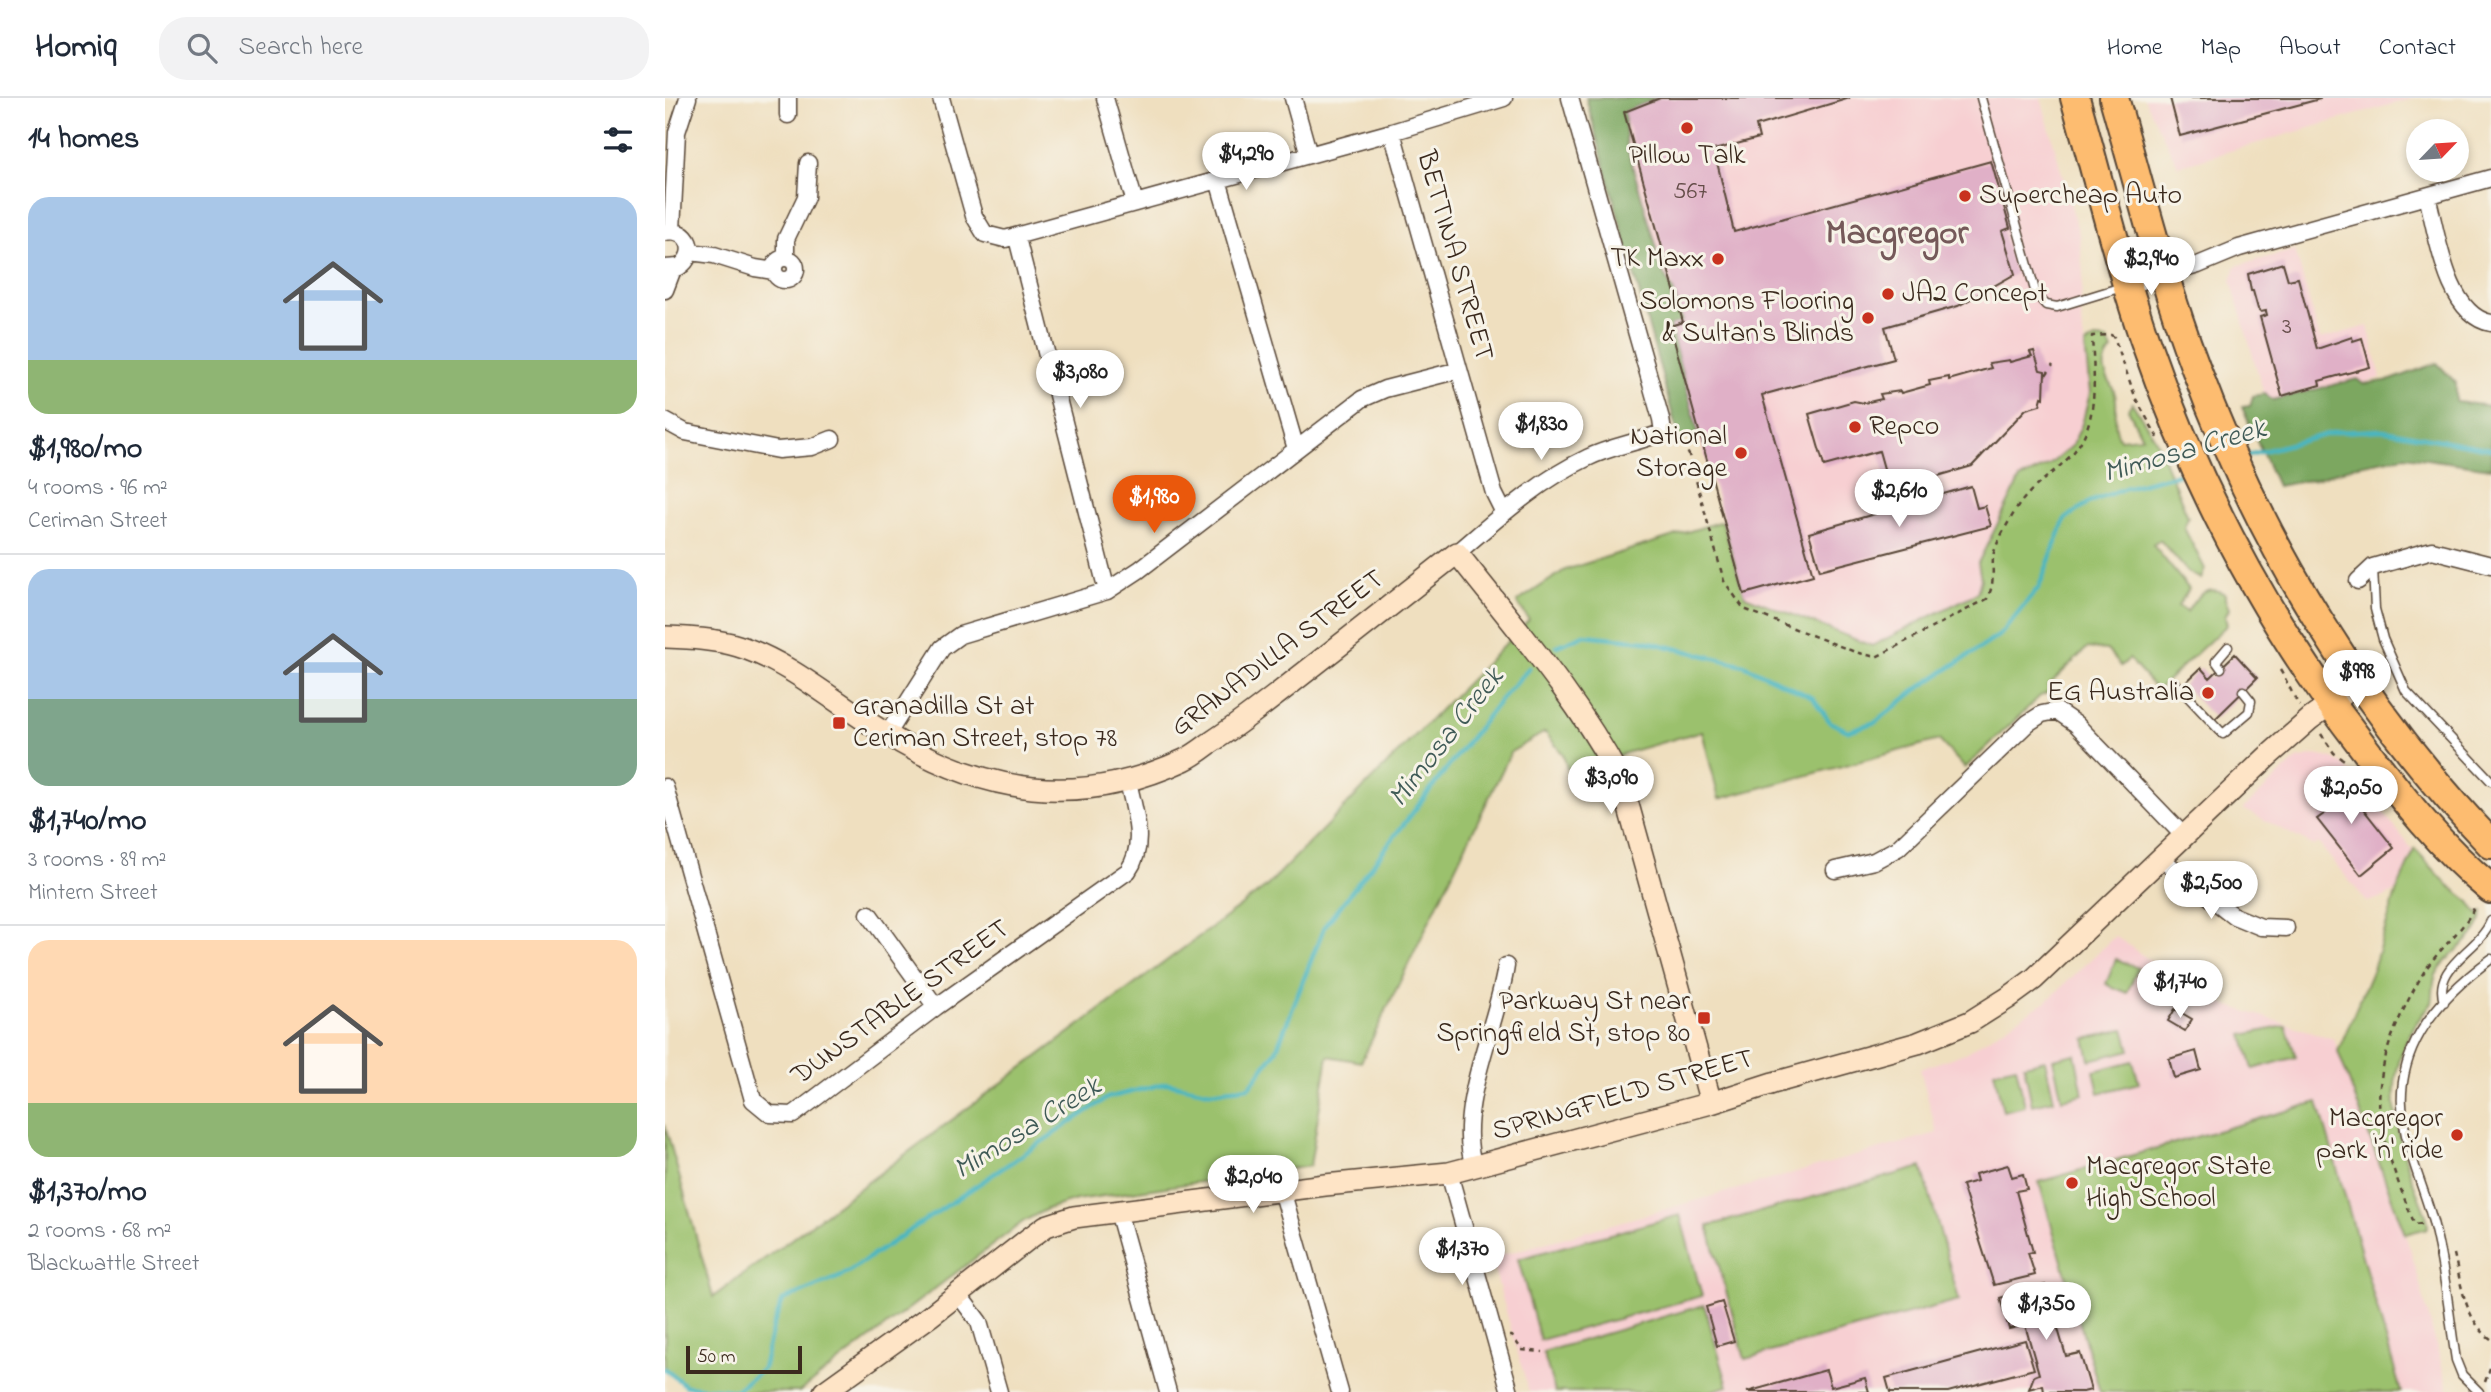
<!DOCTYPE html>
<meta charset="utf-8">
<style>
:root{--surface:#fff;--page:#f2f2f3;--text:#1f2937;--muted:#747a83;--line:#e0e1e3;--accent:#ea580c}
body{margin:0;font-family:"Indie Flower",sans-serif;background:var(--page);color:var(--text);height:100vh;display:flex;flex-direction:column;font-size:26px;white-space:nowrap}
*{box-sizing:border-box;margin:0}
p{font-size:23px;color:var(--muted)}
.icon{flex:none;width:38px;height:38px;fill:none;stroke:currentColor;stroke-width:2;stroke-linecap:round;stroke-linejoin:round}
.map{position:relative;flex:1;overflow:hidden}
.side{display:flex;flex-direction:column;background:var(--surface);width:665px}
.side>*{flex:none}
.needle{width:46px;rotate:65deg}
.tools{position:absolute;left:1741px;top:21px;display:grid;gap:14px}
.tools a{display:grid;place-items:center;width:63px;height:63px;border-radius:50%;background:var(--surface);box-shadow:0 4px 10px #0003;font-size:35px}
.scale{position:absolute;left:21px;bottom:18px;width:116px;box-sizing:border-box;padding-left:7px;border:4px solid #3b2a1e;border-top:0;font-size:19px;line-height:24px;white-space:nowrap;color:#3b2a1e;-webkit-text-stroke:5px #f7f3e8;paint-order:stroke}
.price{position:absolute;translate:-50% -60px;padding:0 16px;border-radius:24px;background:#fff;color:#222;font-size:23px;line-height:46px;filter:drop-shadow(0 2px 4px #0008)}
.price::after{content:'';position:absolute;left:50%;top:42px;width:21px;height:16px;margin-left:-10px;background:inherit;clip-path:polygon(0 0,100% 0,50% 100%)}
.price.selected{background:var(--accent);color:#fff}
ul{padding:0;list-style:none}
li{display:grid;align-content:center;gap:14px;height:371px;padding:0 28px}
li+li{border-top:2px solid var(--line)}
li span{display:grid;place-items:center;height:217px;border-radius:21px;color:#555}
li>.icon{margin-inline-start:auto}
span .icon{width:126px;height:126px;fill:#fffc;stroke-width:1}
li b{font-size:30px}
h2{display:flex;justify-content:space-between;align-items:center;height:84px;padding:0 28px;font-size:30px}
header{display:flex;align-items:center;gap:42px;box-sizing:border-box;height:98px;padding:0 35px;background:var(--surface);border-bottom:2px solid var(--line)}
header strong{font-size:33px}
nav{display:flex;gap:38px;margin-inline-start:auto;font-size:24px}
.search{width:490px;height:63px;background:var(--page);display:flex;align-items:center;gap:18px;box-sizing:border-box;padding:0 24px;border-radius:28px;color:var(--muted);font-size:26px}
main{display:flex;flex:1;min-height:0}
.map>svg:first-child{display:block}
.built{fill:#f7cfd2}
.green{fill:#9bc16d;stroke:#6b7646;stroke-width:2}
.forest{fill:#7ca760;stroke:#5c683f;stroke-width:2}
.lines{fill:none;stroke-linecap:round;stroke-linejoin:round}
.stream{stroke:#48b6c1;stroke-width:4.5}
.building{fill:#e0b0c7}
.lane-casing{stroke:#564536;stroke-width:11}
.street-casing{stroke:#564536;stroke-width:19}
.secondary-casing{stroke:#564536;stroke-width:24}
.highway-casing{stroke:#564536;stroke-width:32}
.path{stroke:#564536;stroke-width:2.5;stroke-dasharray:5 5;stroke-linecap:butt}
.lane{stroke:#fff;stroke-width:8}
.street{stroke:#fff;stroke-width:16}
.secondary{stroke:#fee4c6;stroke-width:21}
.highway{stroke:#fdbc70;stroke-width:28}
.poi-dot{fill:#c8321e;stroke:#f7f3e8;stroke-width:2.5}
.labels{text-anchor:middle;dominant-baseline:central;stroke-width:6;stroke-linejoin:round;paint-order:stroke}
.number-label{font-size:24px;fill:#644c48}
.poi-label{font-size:28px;fill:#3b2a1e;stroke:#f7f3e8;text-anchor:end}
.street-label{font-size:28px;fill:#3b2a1e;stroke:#f7f3e8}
.water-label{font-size:30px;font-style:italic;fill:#405b57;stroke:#f7f3e8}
.district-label{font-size:35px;font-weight:bold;fill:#755959;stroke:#f7f3e8}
</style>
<header>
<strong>Homiq</strong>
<div class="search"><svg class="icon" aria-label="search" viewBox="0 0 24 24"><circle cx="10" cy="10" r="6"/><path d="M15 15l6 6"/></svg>Search here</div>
<nav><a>Home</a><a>Map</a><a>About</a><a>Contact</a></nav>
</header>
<main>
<section class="side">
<h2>14 homes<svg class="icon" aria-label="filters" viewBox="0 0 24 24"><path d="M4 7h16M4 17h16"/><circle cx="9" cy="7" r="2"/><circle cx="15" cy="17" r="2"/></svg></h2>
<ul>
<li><span style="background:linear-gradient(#a9c7e8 75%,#8fb573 0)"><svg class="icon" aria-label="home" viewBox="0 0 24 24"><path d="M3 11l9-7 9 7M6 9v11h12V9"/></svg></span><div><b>$1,980/mo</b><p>4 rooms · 96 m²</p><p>Ceriman Street</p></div></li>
<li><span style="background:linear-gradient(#a9c7e8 60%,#7fa58c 0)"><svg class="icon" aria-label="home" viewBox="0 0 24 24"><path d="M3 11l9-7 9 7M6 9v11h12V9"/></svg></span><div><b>$1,740/mo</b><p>3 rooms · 89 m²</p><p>Mintern Street</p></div></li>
<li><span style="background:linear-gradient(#ffd9b3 75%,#8fb573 0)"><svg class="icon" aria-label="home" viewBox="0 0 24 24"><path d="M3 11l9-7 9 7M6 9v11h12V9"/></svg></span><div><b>$1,370/mo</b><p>2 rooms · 68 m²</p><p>Blackwattle Street</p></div></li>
</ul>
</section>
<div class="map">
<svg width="1826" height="1294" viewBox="0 0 1826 1294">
<rect width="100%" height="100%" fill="#f7f3e8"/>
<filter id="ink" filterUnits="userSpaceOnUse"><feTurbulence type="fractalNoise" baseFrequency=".0143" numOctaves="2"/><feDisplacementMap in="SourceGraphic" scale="14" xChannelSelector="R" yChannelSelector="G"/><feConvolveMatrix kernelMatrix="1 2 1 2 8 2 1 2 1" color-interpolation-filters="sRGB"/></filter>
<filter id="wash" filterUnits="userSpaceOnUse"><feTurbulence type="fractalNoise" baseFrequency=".00686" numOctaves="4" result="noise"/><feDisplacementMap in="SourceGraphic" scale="28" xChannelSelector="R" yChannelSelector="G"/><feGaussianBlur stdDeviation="1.57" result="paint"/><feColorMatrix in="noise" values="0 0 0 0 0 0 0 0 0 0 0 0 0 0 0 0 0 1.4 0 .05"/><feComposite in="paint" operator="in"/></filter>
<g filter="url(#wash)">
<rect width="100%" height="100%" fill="#efdfbf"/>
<path class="built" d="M993,0h383l38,136 4,39 -3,36 10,84 -8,31 -10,22 -24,20 -28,13 -43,114 -105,53 -127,-50 -47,-163 -105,-309z
M1479,0h270l-236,68z
M1630,152l25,89 48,-13 13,52 -113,30 -37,-127 5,-15z
M1650,657l16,3 13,7 27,32v4l11,10 31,39 -16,40 -13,7 -17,5 -49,-59 -4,3 -71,-37 54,-50z
M1450,838l89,62 130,41 77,212 38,141h-920l-38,-134 446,-125 -17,-64 45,-16 83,-53z"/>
<path class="green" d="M1430,241l12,1 5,10c-19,23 4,31 4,51 1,14 -4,25 4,38l22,-2 -14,-28 4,-6 23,35 33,79 -4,11 21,41 -4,10 -13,-7 -28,-32 -7,5 36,44 -11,17 9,6c8,-14 20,-29 38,-18v5l4,10 -4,8 2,8 -70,65 -28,-31 -8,7 -14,-16 -20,-2 -39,38v7l-8,3 -75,72 -26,-28 -220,59 -17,-68 -80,23 -26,11 -29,4 -4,-15 -18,-22 -34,20 -150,310 -33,-6 -18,110 -234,34 -29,9 -23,12 -225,171h-64l-49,-6 -21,-17v-244l48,172 553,-410 263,-267 -12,-18 48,-32 157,-49 23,75 127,50 105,-53 4,-14 -3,-16 42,-84 28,-13 24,-20 10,-22 8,-31 -5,-48z
M1750,751l32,35 23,18 8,12 5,-2c-4,30 -35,38 -47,63 -4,9 -2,19 -4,28 -62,67 -35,140 -5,215l1,10 -23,6 -67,-183 35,-82 24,-79z
M1451,861l22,9 -11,25 -21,-9z
M1621,928l10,31 -43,12 -10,-34z
M1459,931l6,21 -40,10 -5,-21z
M1410,956l8,40 -21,5 -9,-40z
M1380,962l9,40 -22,5 -8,-40z
M1468,963l6,22 -40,10 -5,-22z
M1351,968l9,40 -22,5 -9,-40z
M1653,1004l83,290h-301l-61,-210z
M1257,1069l37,133 -214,59 -37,-133z
M1015,1117l22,81 -162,44 -22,-81z
M1039,1207l24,81 -21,6h-152l-12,-40z"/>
<path class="forest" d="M921,0h72l-34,14 3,36 29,97v16l19,33 8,28 -13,4 28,106 -6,6h-13z
M1772,265l19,20v19l35,4v62l-86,-12 -51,10 -39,13 -38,7 -35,-79 8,-1 3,-10 12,-2 8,6 84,-21 6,5 28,-4z"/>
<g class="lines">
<path class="stream" d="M1576,359l95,-25 47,-2 108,19
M892,548l27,-11 61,6 99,24 69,33 17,24 18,9 28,-9 41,-33 83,-54 39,-48 26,-68 25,-17 35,-14 61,-16
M0,1271l21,17 49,5 28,-22 10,-43 10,-26 59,-24 265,-178 60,-15 43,9 39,-5 27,-36 48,-124 173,-223 32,-36"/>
</g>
<g id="blocks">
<path class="building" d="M995,0h190l-94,28 3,12 -45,12 20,82 257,-71 19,67 -8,3 13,43 -57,32 -73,21 9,32 -132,36 51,180 -69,19 -74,-268 13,-4 -59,-210z
M1505,0h150v1l-140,37z
M1618,165l5,17 10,-2 19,71 35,-12 1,4 9,-3 8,29 -51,14 1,4 -38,11 -22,-79 7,-2 -1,-4 -5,1 -3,-3 -5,-18h-2l-3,-17z
M1369,253l6,19 5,1 -1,27 -2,-1 -2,8 -14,4 -54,57 -82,24 -11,-39 -55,15 -15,-52 45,-13 10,2 18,-4 -2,-5 20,-3 1,2 29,-8 -1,-4 20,-4v3l42,-12 -2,-5 20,-3 1,2 22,-6 -2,-4z
M1306,388l6,22 8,-2 6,20 -171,44 -11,-37z
M1570,556l22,24 -42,41 -32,-34 18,-17 9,10z
M1665,677l7,9 4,-3 53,67 -33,27 -44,-56 11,-8 -18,-21z
M1510,911l17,10 -7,12 -17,-10z
M1531,953l5,19 -27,8 -5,-19z
M1343,1067l4,12 11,-3 4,15 -11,2 17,61 -5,1 7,22 -41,10 -32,-100 15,-4 -2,-7z
M1380,1187l21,71 14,-3 11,37 -8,2h-39l-1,-7 -14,4 5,-13 5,-2 -14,-49 -16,4 -9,-31z
M1057,1204l12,39 -17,5 -11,-39z
M1360,1242l9,29 -86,23h-58l-4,-14z
M1161,1272l5,17 34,-9 4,14h-122z"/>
</g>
</g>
<g filter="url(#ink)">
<use href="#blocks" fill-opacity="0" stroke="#564536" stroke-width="2"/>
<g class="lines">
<g class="lane-casing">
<path id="lane" d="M1316,0l55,196 10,11 11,2 65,-20
M1708,469l2,42 8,30 23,52 85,90
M1556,570l-5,-7 12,-14
M1511,586l47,50 26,-22 2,-11 -8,-10
M1779,904c-12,-37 35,-51 47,-81
M1814,1294l-17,-17 -6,-15c-7,-45 -11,-93 -23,-138 -8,-31 -22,-60 -28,-92 -16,-75 29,-129 86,-171"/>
</g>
<g class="street-casing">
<path id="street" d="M123,0v17
M276,0l33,118 11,18 20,5 387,-107 112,-34
M440,0l30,105
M628,0l16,57
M727,34l102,361 10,20
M553,82l78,269
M1762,98c10,36 19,119 64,127
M7,132l5,-98 11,-34
M0,134c24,-5 34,22 14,35l-14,1
M352,140l90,353
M25,154l24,3 41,13 19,3
M121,160v-19l20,-42 2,-34
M109 171a11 11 0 1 1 22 0a11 11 0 1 1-22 0Z
M1463,187l70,-20 41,-17 252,-70
M0,192l8,-21
M0,323l20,11 93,18 34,-3 20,-8
M792,455c41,-35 81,-72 130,-95 24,-12 51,-15 76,-26l-2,-13 -91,-321
M1693,483l15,-14 59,-17 59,15
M222,637l55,-87 18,-13 147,-44 32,-21 223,-171 23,-10 74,-19
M0,689l88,313 17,14 23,1 143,-108 192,-136c19,-27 6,-60 0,-90
M1495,760l74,58 27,11 25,1
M1170,772l39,-9 24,-13 130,-125 14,-9 15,-3 19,13 107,111
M204,816l67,93
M809,1068c-20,-55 24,-142 32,-200
M784,1075l61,219
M617,1092l58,202
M453,1113l50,181
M293,1196l21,28 20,70"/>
</g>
<g class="secondary-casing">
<path id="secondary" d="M0,539c24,1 50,2 73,9 53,16 102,61 150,89 97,59 190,74 296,25 9,-4 18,-11 26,-17 31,-20 60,-43 89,-66 53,-41 106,-83 158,-124 58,74 122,146 165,230l89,320
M159,1294l106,-76 97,-76 19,-14 28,-9 251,-32 124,-12 262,-70 62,-20 145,-40 52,-21 38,-24 26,-19 233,-222 43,-38 49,-36"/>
</g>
<g class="highway-casing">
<path id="highway" d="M1410,0c23,80 42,161 69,240 51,148 124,286 220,410 38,50 78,101 127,141
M1449,0c26,90 48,181 81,268 65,177 166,342 296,478"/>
</g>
<path class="path" d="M1381,277l7,-10
M1009,341l9,5 6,11 35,126 20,28 111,43 21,5 111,-58c8,-15 5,-26 6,-42 1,-11 17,-38 24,-49 12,-19 30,-30 46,-45 38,-32 31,-82 29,-127l19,-1 3,2 22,62 22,39
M1615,572c8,12 12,25 20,36
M1656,636l13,19 13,9
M1756,1126l-6,1c-12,-29 -24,-60 -32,-91 -14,-57 13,-115 41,-162 16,-25 40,-41 52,-68
M1789,1156c7,29 11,67 37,85
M844,1238h3l10,14 21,2
M1820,1284l6,-17"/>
<use href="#lane" class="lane"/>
<use href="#street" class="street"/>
<use href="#secondary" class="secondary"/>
<use href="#highway" class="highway"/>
</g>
</g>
<g class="poi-dot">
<circle cx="1022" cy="30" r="7"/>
<circle cx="1300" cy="98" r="7"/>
<circle cx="1053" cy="161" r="7"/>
<circle cx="1223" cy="196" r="7"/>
<circle cx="1203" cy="220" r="7"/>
<circle cx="1190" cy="329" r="7"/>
<circle cx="1076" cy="355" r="7"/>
<circle cx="1543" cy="595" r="7"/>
<rect x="167" y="618" width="14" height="14" rx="3.5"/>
<rect x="1032" y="913" width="14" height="14" rx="3.5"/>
<circle cx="1792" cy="1037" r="7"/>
<circle cx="1407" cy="1085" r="7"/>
</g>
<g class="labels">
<g class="number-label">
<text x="1025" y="94">567</text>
<text x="1622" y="229">3</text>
</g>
<g class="poi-label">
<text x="1022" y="58" text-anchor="middle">Pillow Talk</text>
<text x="1314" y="98" text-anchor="start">Supercheap Auto</text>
<text x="1039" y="161">TK Maxx</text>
<text x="1237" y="196" text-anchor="start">JA2 Concept</text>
<text x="1189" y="204">Solomons Flooring<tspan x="1189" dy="32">&amp; Sultan's Blinds</tspan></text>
<text x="1204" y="329" text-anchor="start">Repco</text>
<text x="1062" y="339">National<tspan x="1062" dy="32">Storage</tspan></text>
<text x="1529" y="595">EG Australia</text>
<text x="188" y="609" text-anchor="start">Granadilla St at<tspan x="188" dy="32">Ceriman Street, stop 78</tspan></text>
<text x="1025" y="904">Parkway St near<tspan x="1025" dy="32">Springfield St, stop 80</tspan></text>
<text x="1778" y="1021">Macgregor<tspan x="1778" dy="32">park 'n' ride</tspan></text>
<text x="1421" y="1069" text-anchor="start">Macgregor State<tspan x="1421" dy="32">High School</tspan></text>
</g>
<g class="street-label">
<text transform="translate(789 158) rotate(74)">BETTINA STREET</text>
<text transform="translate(613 556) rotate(-37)">GRANADILLA STREET</text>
<text transform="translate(236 905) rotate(-36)">DUNSTABLE STREET</text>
<text transform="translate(958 998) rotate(-16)">SPRINGFIELD STREET</text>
</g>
<g class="water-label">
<text transform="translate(1520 354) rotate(-16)">Mimosa Creek</text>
<text transform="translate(782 640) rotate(-52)">Mimosa Creek</text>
<text transform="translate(363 1031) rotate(-32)">Mimosa Creek</text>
</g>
<g class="district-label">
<text x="1232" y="136">Macgregor</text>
</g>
</g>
</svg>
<div class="tools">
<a><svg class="needle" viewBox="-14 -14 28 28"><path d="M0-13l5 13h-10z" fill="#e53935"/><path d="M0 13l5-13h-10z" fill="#747a83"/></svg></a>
</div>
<div class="scale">50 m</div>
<b class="price" style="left:581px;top:94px">$4,290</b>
<b class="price" style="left:1486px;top:199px">$2,940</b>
<b class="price" style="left:415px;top:312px">$3,080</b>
<b class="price" style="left:876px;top:364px">$1,830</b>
<b class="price" style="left:1234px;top:431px">$2,610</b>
<b class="price selected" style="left:489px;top:437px">$1,980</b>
<b class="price" style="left:1692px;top:612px">$998</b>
<b class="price" style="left:946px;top:718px">$3,090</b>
<b class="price" style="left:1686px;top:728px">$2,050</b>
<b class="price" style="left:1546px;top:823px">$2,500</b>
<b class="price" style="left:1515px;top:922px">$1,740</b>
<b class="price" style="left:588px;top:1117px">$2,040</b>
<b class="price" style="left:797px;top:1189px">$1,370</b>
<b class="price" style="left:1381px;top:1244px">$1,350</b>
</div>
</main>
